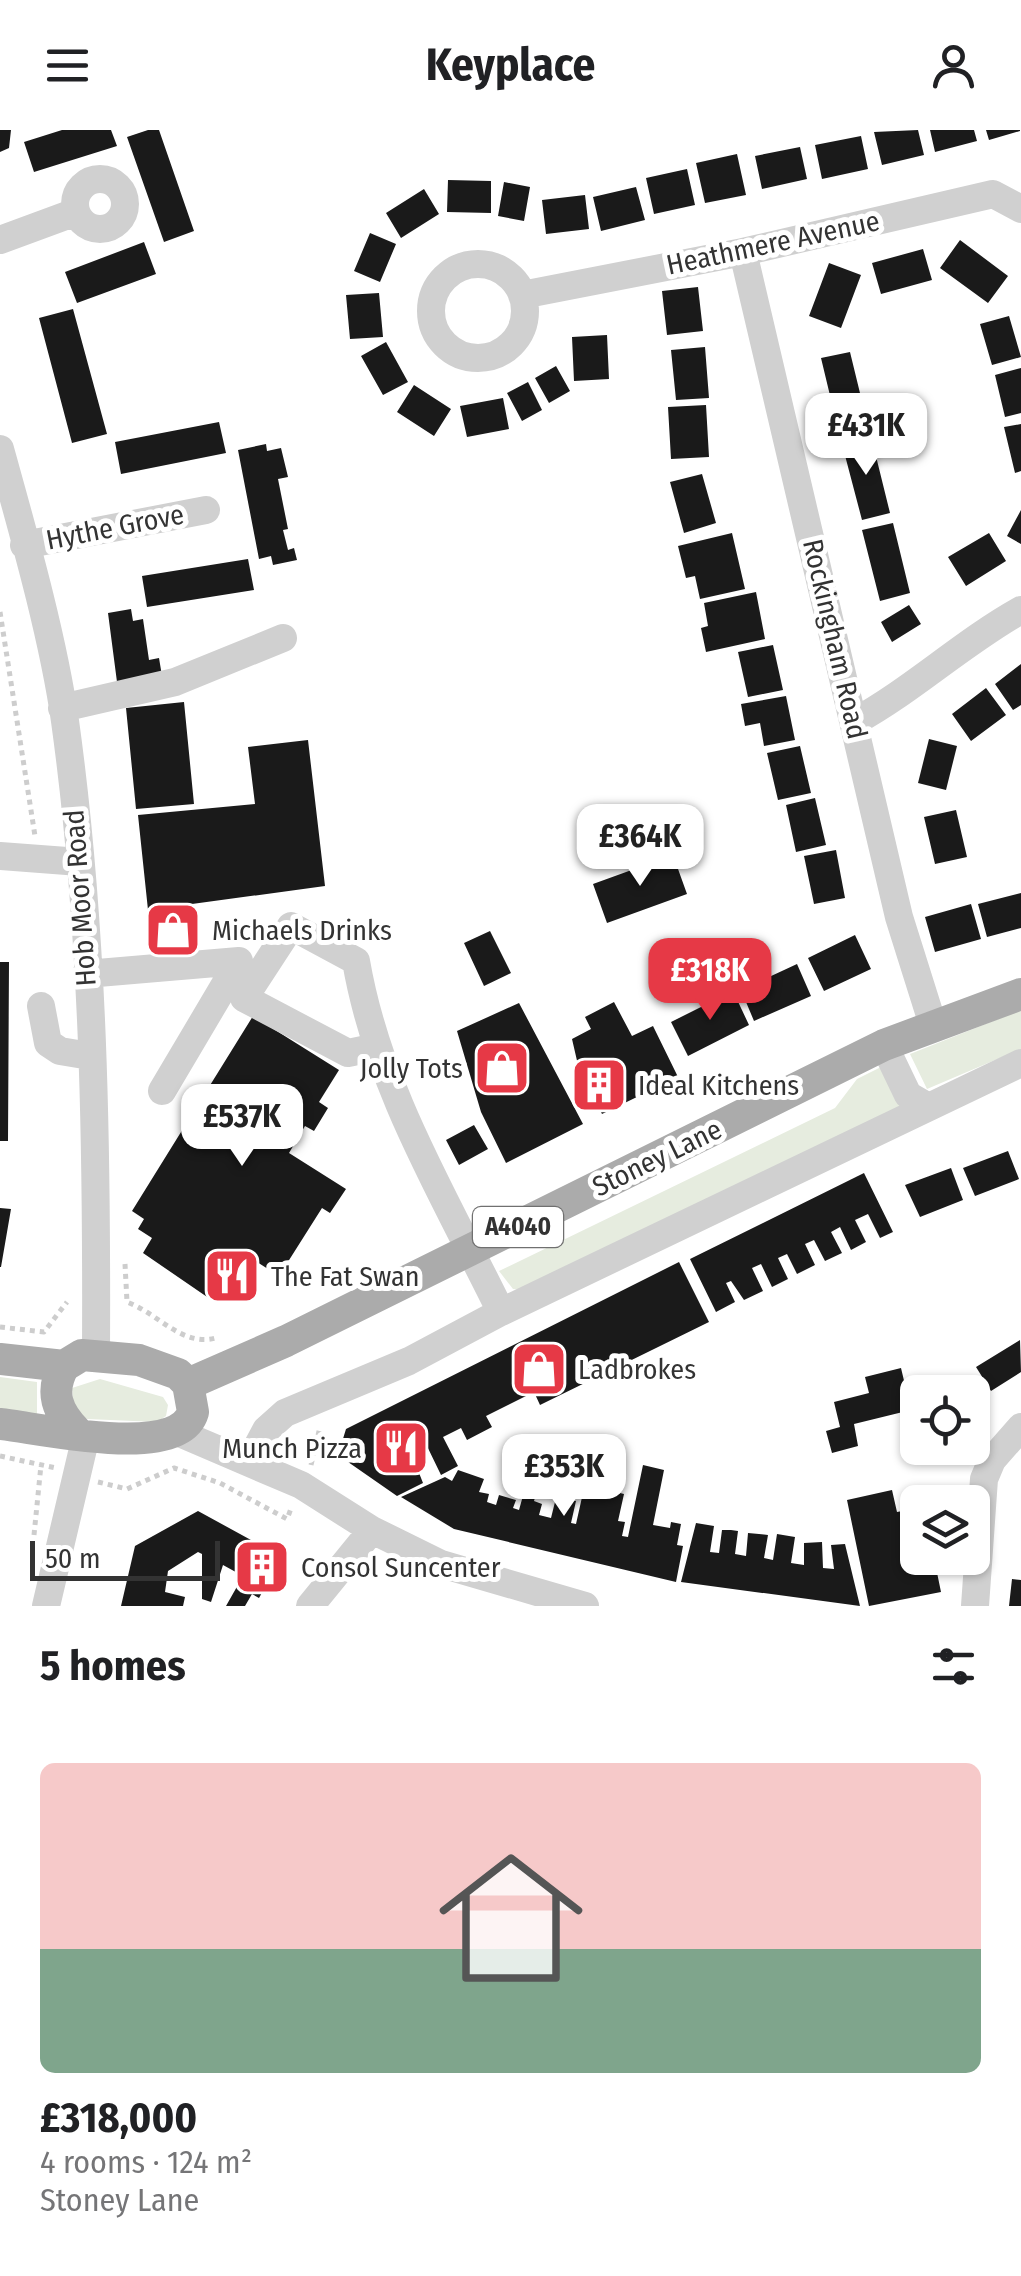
<!DOCTYPE html>
<meta charset="utf-8">
<style>
:root{--surface:#fff;--page:#f6f6f6;--text:#202124;--muted:#757577;--line:#e0e0e0;--accent:#e63946}
body{margin:0;font-family:"Fira Sans Condensed",sans-serif;background:var(--page);color:var(--text);height:100vh;display:flex;flex-direction:column;font-size:38px;white-space:nowrap}
*{box-sizing:border-box;margin:0}
p{font-size:32px;color:var(--muted)}
.icon{flex:none;width:55px;height:55px;fill:none;stroke:currentColor;stroke-width:2;stroke-linecap:round;stroke-linejoin:round}
.map{position:relative;height:1476px;overflow:hidden}
.side{display:flex;flex-direction:column;background:var(--surface);flex:1}
.side>*{flex:none}
.controls{position:absolute;left:900px;top:1245px;display:grid;gap:20px}
.controls a{display:grid;place-items:center;width:90px;height:90px;border-radius:15px;background:var(--surface);box-shadow:0 2px 8px #0004;font-size:50px}
.scale{position:absolute;left:30px;bottom:25px;width:190px;box-sizing:border-box;padding-left:10px;border:5px solid #333;border-top:0;font-size:28px;line-height:35px;white-space:nowrap;color:#333;-webkit-text-stroke:8px #fff;paint-order:stroke}
.price{position:absolute;translate:-50% -85px;padding:0 22px;border-radius:20px;background:#fff;color:#222;font-size:32px;line-height:65px;filter:drop-shadow(0 2px 5px #0008)}
.price::after{content:'';position:absolute;left:50%;top:60px;width:30px;height:22px;margin-left:-15px;background:inherit;clip-path:polygon(0 0,100% 0,50% 100%)}
.price.current{background:var(--accent);color:#fff}
ul{padding:0;list-style:none}
li{display:grid;align-content:center;gap:20px;height:530px;padding:0 40px}
li+li{border-top:2px solid var(--line)}
li span{display:grid;place-items:center;height:310px;border-radius:15px;color:#555}
li>.icon{margin-inline-start:auto}
span .icon{width:180px;height:180px;fill:#fffc;stroke-width:1}
li b{font-size:42px}
h2{display:flex;justify-content:space-between;align-items:center;height:120px;padding:0 40px;font-size:42px}
header{display:flex;justify-content:space-between;align-items:center;height:130px;padding:0 40px;background:var(--surface);font-size:45px;font-weight:700}
.map>svg:first-child{display:block}
.green{fill:#e6ecdf}
.building{fill:#1a1a1a}
.lines{fill:none;stroke-linecap:round;stroke-linejoin:round}
.path{stroke:#cdcdcd;stroke-width:5;stroke-dasharray:5 5;stroke-linecap:butt}
.minor{stroke:#d0d0d0;stroke-width:28}
.major{stroke:#ababab;stroke-width:32}
.labels{text-anchor:middle;dominant-baseline:central;stroke-width:10;stroke-linejoin:round;paint-order:stroke}
.shield{fill:#fff;stroke:#707070;stroke-width:2.5}
.shield-label{font-size:25px;font-weight:bold;fill:#333}
.street-label{font-size:28px;fill:#333;stroke:#fff}
.poi-label{font-size:28px;fill:#333;stroke:#fff;text-anchor:start}
</style>
<header><svg class="icon" aria-label="menu" viewBox="0 0 24 24"><path d="M4 6h16M4 12h16M4 18h16"/></svg>Keyplace<svg class="icon" aria-label="person" viewBox="0 0 24 24"><circle cx="12" cy="8" r="4"/><path d="M4 21q1-7 8-7t8 7"/></svg></header>
<div class="map">
<svg width="1021" height="1476" viewBox="0 0 1021 1476">
<rect width="100%" height="100%" fill="#fff"/>
<path class="green" d="M1021,880v39l-94,40 -17,-35z
M881,937l20,37 -6,10 -369,176 -13,-1 -14,-18 336,-163 22,-29z
M0,1247l37,5v34l-37,-4z
M100,1249l63,18 5,8 -2,11 -9,6 -70,-3 -13,-8 -2,-23z"/>
<path class="building" d="M0,0h11l-2,18 -9,4z
M62,0h49l6,16 -83,26 -10,-30z
M148,0h11l35,101 -30,11 -37,-105z
M918,0l6,25 -42,10 -8,-33z
M930,0h44l3,11 -42,11z
M986,0h34v1l-31,9z
M861,6l7,33 -46,10 -7,-34z
M800,17l7,32 -45,10 -7,-33z
M737,24l9,41 -41,8 -9,-40z
M687,39l8,36 -41,9 -8,-36z
M448,50l43,1v32l-44,-1z
M504,52l26,5 -6,34 -26,-5z
M636,57l9,33 -44,11 -8,-34z
M424,59l15,25 -38,24 -15,-25z
M585,65l4,34 -43,5 -4,-34z
M370,103l26,11 -16,38 -26,-11z
M960,110l48,36 -20,27 -48,-35z
M144,112l12,32 -79,29 -12,-31z
M923,119l9,31 -51,14 -9,-31z
M829,133l32,12 -20,53 -32,-12z
M698,157l5,44 -36,4 -5,-44z
M379,163l4,44 -33,2 -4,-44z
M73,179l34,125 -35,9 -33,-125z
M1009,186l12,41 -29,8 -12,-41z
M607,205l2,44 -35,2 -2,-44z
M386,212l22,40 -25,13 -22,-39z
M705,217l4,51 -33,2 -5,-50z
M850,222l18,74 -29,7 -18,-75z
M556,236l14,25 -21,12 -14,-25z
M1021,238v45l-16,4 -10,-42z
M528,252l14,28 -20,11 -15,-28z
M414,255l37,24 -17,27 -37,-24z
M503,268l6,31 -42,8 -7,-31z
M706,275l3,52 -38,2 -3,-52z
M219,292l7,31 -105,21 -6,-32z
M1021,294v47l-6,2 -11,-46z
M871,306l19,77 -28,7 -20,-76z
M266,314l1,7 14,-3 7,29 -10,2 10,50 -5,1 5,20 6,-2 3,12 -24,5 -2,-9 -12,3 -21,-109z
M702,344l14,49 -32,10 -14,-51z
M1021,380v34l-14,-8z
M893,393l17,70 -30,8 -18,-71z
M732,403l13,56 -45,10 -5,-23 -9,2 -8,-32z
M989,403l17,28 -40,25 -18,-29z
M248,429l6,31 -107,17 -5,-31z
M756,462l9,47 -59,13 -5,-24 7,-2 -4,-23z
M909,475l12,19 -29,18 -11,-20z
M131,479l2,12 10,-2 6,41 10,-2 3,18 -45,6 -9,-69z
M773,515l10,45 -35,7 -10,-45z
M1021,534v41l-8,5 -18,-26z
M986,558l20,27 -35,26 -19,-27z
M786,566l9,44 -31,6 -4,-23 -15,3 -4,-22z
M184,572l10,102 -58,5 -10,-101z
M929,609l28,7 -11,44 -28,-7z
M308,610l17,146 -177,24 -10,-95 117,-11 -7,-57z
M800,616l11,47 -33,7 -11,-47z
M815,668l11,47 -30,7 -10,-47z
M956,680l11,47 -32,7 -11,-47z
M836,720l9,48 -31,6 -10,-48z
M673,725l14,39 -80,29 -14,-39z
M1021,763v35l-34,9 -9,-33z
M971,774l10,35 -46,13 -10,-35z
M190,782l3,36 -43,3 -3,-35z
M490,801l21,42 -27,13 -20,-43z
M855,805l16,34 -47,22 -16,-33z
M0,832h9l-1,179h-8z
M797,834l14,32 -57,25 -13,-31z
M733,861l16,34 -61,31 -17,-34z
M614,872l18,34 21,-10 25,51 -76,37 -24,-49 -6,-26 19,-10 -6,-12z
M519,873l64,121 -77,39 -25,-51 -24,-81z
M253,886l86,54 -20,32 9,6 -14,23 -9,-5 -16,27 57,36 -16,24 -8,-5 -43,68 -22,-14 -27,41 -13,-8 -4,6 -70,-48 9,-15 -14,-9 6,-10 -12,-8z
M474,995l14,24 -29,16 -13,-25z
M1008,1021l11,28 -44,17 -12,-28z
M951,1038l12,32 -43,17 -15,-32z
M864,1043l29,59 -13,6 -12,-24 -13,6 11,22 -15,8 -11,-23 -9,5 11,21 -17,8 -11,-21 -9,4 10,21 -18,9 -10,-20 -9,4 10,21 -16,8 -11,-23 -9,4 11,23 -19,9 -13,-19 -5,2 9,19 -19,10 -26,-53z
M0,1078l11,1 -10,58h-1z
M679,1132l30,60 -169,83 -6,-13 -48,24 6,11 -25,13 -6,-12 -18,9 15,29 -17,9 -16,-33 -8,4 -5,-9 -6,3 17,43 -26,13 -59,-41 8,-26z
M1020,1210l1,32 -30,19 -15,-24z
M901,1238l10,42 -57,14 4,22 -26,7 -6,-22 14,-4 -6,-25 35,-9 -4,-16z
M972,1267l9,21 -9,3z
M593,1318l16,4 -9,36 24,6 -6,27 7,1 -3,14 6,1 15,-72 21,5 -11,55 17,3 1,-6 10,2 -4,21 6,1 -7,36 -222,-53 -53,-32 44,-20 7,4 6,-11 26,9 -5,13 10,2 -2,8 9,3 3,-10 17,5 -3,8 6,2 14,-50 12,3 -11,38 8,3 -3,11 12,3 5,-20 6,1 6,-24 9,1 -6,24 5,1 -5,22 5,1z
M892,1360l5,22 21,-4v50h16l7,34 -72,14 -22,-106z
M198,1381l84,46 -23,41 -7,-4 -7,12h-19l17,-30 -20,-11 -12,37 -9,-3v-45l-4,-2 -30,19 -3,21 20,5 -2,9h-62l14,-60z
M696,1393l18,3 -4,26 9,1 3,-23h9l7,1 -3,23 11,2 2,-23 11,1 9,1 -4,23 9,2 4,-26 18,3 -4,26 13,2v-22l18,-1 1,26 11,1 -3,-24 14,-1 15,62 -179,-24z
M1012,1449l9,1v26h-12z"/>
<g class="lines">
<path class="path" d="M0,482l35,224
M125,1134l2,38c32,12 55,45 89,36
M0,1197l44,5 23,-30
M0,1326l56,12
M311,1335l9,-38
M98,1352l29,7 47,-21 46,15 67,36 5,-13
M34,1405l7,-70"/>
<path class="minor" d="M75 74a25 25 0 1 1 50 0a25 25 0 1 1-50 0Z
M0,110l76,-28
M743,122l156,665 34,108
M431 181a47 47 0 1 1 94 0a47 47 0 1 1-94 0Z
M522,165l221,-43 250,-58 28,15
M0,319c23,83 53,187 65,272 29,209 32,424 31,635
M24,415l182,-35
M62,578l113,-26 108,-44
M854,592c60,-33 108,-79 167,-112
M0,726l80,6
M86,844l153,-13 -77,130
M41,876l7,37 12,8 30,5
M884,915l24,50 19,11
M377,917l-29,6 -104,-55 47,-72 65,35c22,128 89,236 145,351l520,-249
M177,1302l124,53 71,45 69,34 144,42
M250,1330l16,-30 19,-17 124,-52 92,-49
M46,1476l40,-170
M310,1476l62,-76
M975,1476l9,-127 8,-19 29,-33"/>
<path class="major" d="M0,1229l64,7 18,-11 57,5 39,14 10,10 5,28c-14,49 -153,16 -193,12
M64,1236c-15,26 -7,46 13,66
M188,1254l98,-43 598,-296 137,-51"/>
</g>
<defs>
<g id="shop-square" transform="scale(2.875)"><rect x="-9" y="-9" width="18" height="18" rx="4" fill="#e63946" stroke="#fff"/><path d="M-5-2.5h2.3a2.7 3.5 0 0 1 5.4 0H5L5.5 6h-11ZM-1.5-2.5h3a1.5 2.3 0 0 0-3 0Z" fill="#fff"/></g>
<g id="building-square" transform="scale(2.875)"><rect x="-9" y="-9" width="18" height="18" rx="4" fill="#e63946" stroke="#fff"/><path d="M-4-6H4V6H1V3H-1V6H-4ZM-2.5-4.3h1.7v1.8h-1.7ZM.8-4.3h1.7v1.8H.8ZM-2.5-1h1.7V.8h-1.7ZM.8-1h1.7V.8H.8Z" fill="#fff"/></g>
<g id="restaurant-square" transform="scale(2.875)"><rect x="-9" y="-9" width="18" height="18" rx="4" fill="#e63946" stroke="#fff"/><path d="M-5-6h1v4h1v-4h1v4h1v-4h1v5L-1.5 .5V6h-2V.5L-5-1ZM5-6V6H3V1.5H1.5Q1.5-4 5-6Z" fill="#fff"/></g>
</defs>
<g fill-rule="evenodd">
<use href="#shop-square" x="173" y="800"/>
<use href="#shop-square" x="502" y="938"/>
<use href="#building-square" x="599" y="955"/>
<use href="#restaurant-square" x="232" y="1146"/>
<use href="#shop-square" x="539" y="1239"/>
<use href="#restaurant-square" x="401" y="1318"/>
<use href="#building-square" x="262" y="1437"/>
</g>
<g class="labels">
<rect class="shield" x="473" y="1077" width="90" height="40" rx="8"/>
<g class="shield-label">
<text x="518" y="1097">A4040</text>
</g>
<g class="street-label">
<text transform="translate(773 113) rotate(-12)">Heathmere Avenue</text>
<text transform="translate(115 397) rotate(-11)">Hythe Grove</text>
<text transform="translate(835 509) rotate(77)">Rockingham Road</text>
<text transform="translate(80 768) rotate(-94)">Hob Moor Road</text>
<text transform="translate(657 1028) rotate(-26)">Stoney Lane</text>
</g>
<g class="poi-label">
<text x="212" y="800">Michaels Drinks</text>
<text x="463" y="938" text-anchor="end">Jolly Tots</text>
<text x="638" y="955">Ideal Kitchens</text>
<text x="271" y="1146">The Fat Swan</text>
<text x="578" y="1239">Ladbrokes</text>
<text x="362" y="1318" text-anchor="end">Munch Pizza</text>
<text x="301" y="1437">Consol Suncenter</text>
</g>
</g>
</svg>
<div class="controls">
<a><svg class="icon" aria-label="locate" viewBox="0 0 24 24"><circle cx="12" cy="12" r="6"/><path d="M12 2v4M12 18v4M2 12h4M18 12h4"/></svg></a>
<a><svg class="icon" aria-label="layers" viewBox="0 0 24 24"><path d="M12 4l9 5-9 5-9-5zM3 14l9 5 9-5"/></svg></a>
</div>
<div class="scale">50 m</div>
<b class="price" style="left:866px;top:348px">£431K</b>
<b class="price" style="left:640px;top:759px">£364K</b>
<b class="price current" style="left:710px;top:893px">£318K</b>
<b class="price" style="left:242px;top:1039px">£537K</b>
<b class="price" style="left:564px;top:1389px">£353K</b>
</div>
<section class="side">
<h2>5 homes<svg class="icon" aria-label="filters" viewBox="0 0 24 24"><path d="M4 7h16M4 17h16"/><circle cx="9" cy="7" r="2"/><circle cx="15" cy="17" r="2"/></svg></h2>
<ul>
<li><span style="background:linear-gradient(#f6c9c9 60%,#7fa58c 0)"><svg class="icon" aria-label="home" viewBox="0 0 24 24"><path d="M3 11l9-7 9 7M6 9v11h12V9"/></svg></span><div><b>£318,000</b><p>4 rooms · 124 m²</p><p>Stoney Lane</p></div></li>
</ul>
</section>
